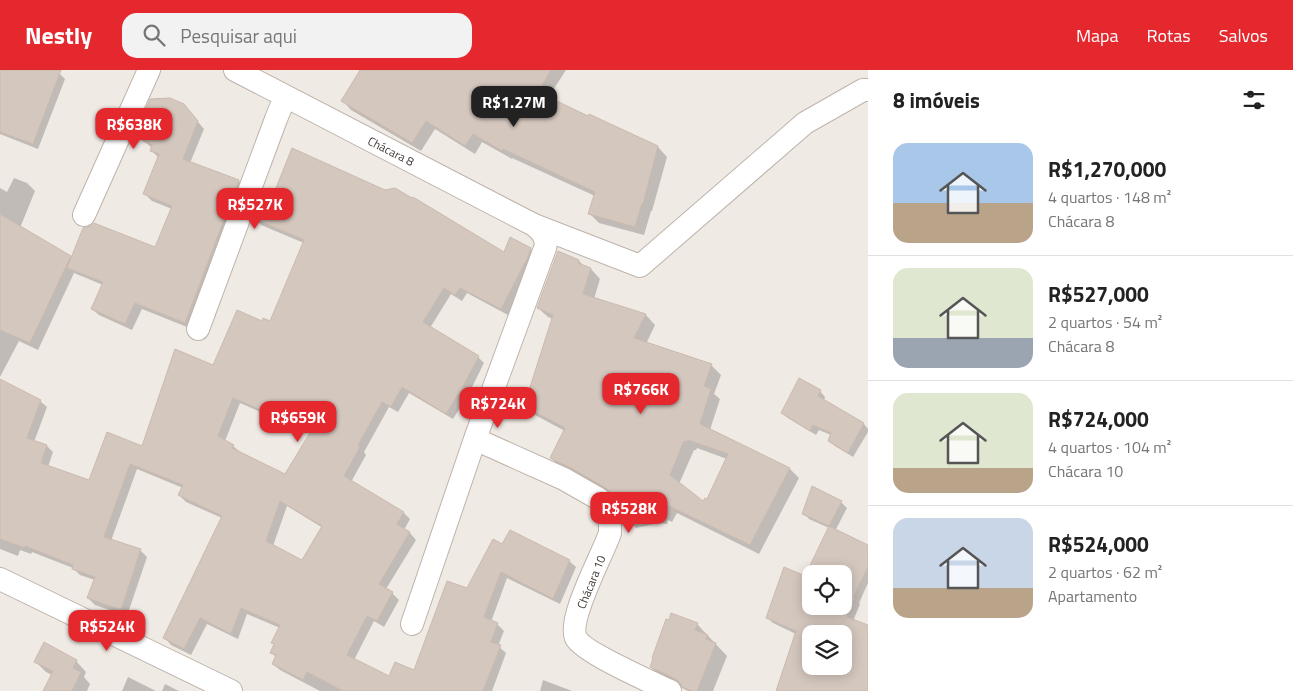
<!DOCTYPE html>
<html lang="pt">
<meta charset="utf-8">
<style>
:root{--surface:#fff;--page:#f2f2f2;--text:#222;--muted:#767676;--line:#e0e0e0;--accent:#e5272e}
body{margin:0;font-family:"Titillium Web",sans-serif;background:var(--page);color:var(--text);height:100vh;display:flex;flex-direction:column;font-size:19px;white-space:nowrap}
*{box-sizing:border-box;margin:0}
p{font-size:16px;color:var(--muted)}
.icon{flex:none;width:28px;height:28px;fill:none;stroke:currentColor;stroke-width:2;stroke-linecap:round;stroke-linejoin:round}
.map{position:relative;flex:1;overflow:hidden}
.sheet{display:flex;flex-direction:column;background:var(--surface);width:425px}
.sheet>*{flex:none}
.fabs{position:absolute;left:802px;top:495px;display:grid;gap:10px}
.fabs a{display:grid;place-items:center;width:50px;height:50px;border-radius:10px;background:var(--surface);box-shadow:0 2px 12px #0003;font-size:25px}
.price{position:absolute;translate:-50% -42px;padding:0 11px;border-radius:10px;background:var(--accent);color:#fff;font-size:16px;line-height:32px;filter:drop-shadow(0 1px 2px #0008)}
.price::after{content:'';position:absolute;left:50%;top:30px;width:15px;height:11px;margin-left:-8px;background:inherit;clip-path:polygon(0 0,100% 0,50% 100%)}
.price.selected{background:#222;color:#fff}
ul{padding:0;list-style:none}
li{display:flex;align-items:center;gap:15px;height:125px;padding:0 25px}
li+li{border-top:1px solid var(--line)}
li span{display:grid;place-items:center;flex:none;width:140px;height:100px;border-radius:15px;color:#555}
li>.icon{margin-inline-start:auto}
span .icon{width:60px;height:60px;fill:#fffc;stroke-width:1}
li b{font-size:21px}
h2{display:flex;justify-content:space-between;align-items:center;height:60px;padding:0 25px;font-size:21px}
header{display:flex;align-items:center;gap:30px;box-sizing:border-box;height:70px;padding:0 25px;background:var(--accent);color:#fff}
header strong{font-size:24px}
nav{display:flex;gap:28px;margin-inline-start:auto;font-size:18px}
.search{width:350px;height:45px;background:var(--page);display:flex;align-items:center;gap:12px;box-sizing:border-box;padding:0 18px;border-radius:15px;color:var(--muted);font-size:19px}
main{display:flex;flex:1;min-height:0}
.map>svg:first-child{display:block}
.shadow{fill:#0003;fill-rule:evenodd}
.building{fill:#d4c7be;stroke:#cbbaaf;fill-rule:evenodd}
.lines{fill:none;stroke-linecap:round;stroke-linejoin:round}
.minor-casing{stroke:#beb3ab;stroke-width:24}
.minor{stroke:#fff;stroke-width:22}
.labels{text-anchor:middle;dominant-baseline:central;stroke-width:4;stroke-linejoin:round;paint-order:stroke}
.street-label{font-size:12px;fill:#423a35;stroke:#fff}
</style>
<header>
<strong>Nestly</strong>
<div class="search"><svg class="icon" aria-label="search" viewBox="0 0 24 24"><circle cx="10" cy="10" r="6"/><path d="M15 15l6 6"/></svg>Pesquisar aqui</div>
<nav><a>Mapa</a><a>Rotas</a><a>Salvos</a></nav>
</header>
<main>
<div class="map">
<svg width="868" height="621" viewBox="0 0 868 621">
<rect width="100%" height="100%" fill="#f0eae4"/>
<path class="shadow" d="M0,0h50l10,4 5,5 -27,70 -38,-15z
M361,0h205l-18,28 41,19v-2l69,32 9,10 -15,54h-1l-7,24 -45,-12 -9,-9 5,-18 -83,-38v1l-30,-17 -7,12 -40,-25 -14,22 -70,-41 -8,-9z
M184,35l20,24 -14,34 49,18 6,7 -53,141 -50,-20 -10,21 -33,-15 -7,-6 11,-24 -29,-12 -36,77 -19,-9 -19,36v-189l7,4 7,-14 13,5 8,8 -15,37 52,31 84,-10 16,-40 -20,-8 -7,-7 13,-37 -7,-7 1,-2 -8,-7z
M255,148l249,36 26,-5 7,7 -29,59 -41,-22 -5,8 -11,-7 -21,34 48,29 6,6 -15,30 -16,26 -44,-26 -11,19 -9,-5 -25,45 2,3 -15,27 53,31 6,6 -6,11 6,3 6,7 -30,49 6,4 7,7 -15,27 -10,-6 -20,39 35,18 26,-6 53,-82 35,-45 66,16 7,6 -16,37 -53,-26 -16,44 6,2 7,7 -6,15 8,7 -14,38h-172l-40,-21 -7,-6 3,-7 -5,-5 4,-7 -3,-2 8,-15 -33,-14 -9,25 -31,-15 -16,31 -20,-10 -6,-7 57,-120 -36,-16 -7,-7 4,-7 -46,-19 -26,72 29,9 7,7 -20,59 -32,-11 -7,-7 7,-18 -15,-5 -7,-7 -41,-16 -1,2 -11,-4 -2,6 -18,-7v-169l40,21 7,6 -13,35 13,4 6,6 -5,15 42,15 53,-34 70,-82 49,-43h8l34,-80 -43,-18zM240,333l71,31 -25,41 -46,-23 -7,-6 -8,-5zM287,436l36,22 -21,34 -29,-16z
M579,191l6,6 6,2 9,10 -6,20 52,16 9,10 -9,19 65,21 10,10 -7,19 6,5 -10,31 80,39 9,9 -40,76 -82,-41 -5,9 -4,-2 -1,4 -9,-1 -22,5 -9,-9 4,-13 -50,-29 -20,-10 -10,-9 14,-27 -30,-16 -10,-10 28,-86 -5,-2 -10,-9zM697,378l30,11 -20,41 -3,3 -25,-19 15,-34h2z
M820,321l5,6 -1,3 40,24 4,5v3l-15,25 -18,-11 -6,-5 2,-6 -12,-5 -3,5 -28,-17 -6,-5z
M841,432l6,6 -12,23 33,15v37l-9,20 1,1 -7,17 15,6v64h-27l-30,-19 -15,-38 -23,-11 -6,-6 39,-39 23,-50 -20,-9 -5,-6zM811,504h33v32h-33zM811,564h33v32h-33z
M697,554l30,32 -14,35h-25l-26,-13 -11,-11z
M76,591l10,11 -2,5 6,7 -3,7h-42l7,-16 -6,-3 -10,-10z
M128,607l28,14h-34z
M543,610l29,11h-32z
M165,614l14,7h-17z"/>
<path class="building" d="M0,0h61l-28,74 -33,-12z
M360,0h191l-13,22 50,24 1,-2 69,32 -15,58 -1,-1 -7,24 -47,-13 7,-22 -92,-43 -1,2 -29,-17 -8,12 -39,-25 -14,22 -71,-42z
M170,28l14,6 14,17 -15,38 56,21 -54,143 -50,-20 -10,21 -34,-15 12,-27 -36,-14 16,-40 8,-2 3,-3 61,24 17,-41 -29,-12 16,-40 -9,-3 2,-6 -9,-4 3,-7v-25l4,-10z
M292,78l93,42 10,-2 17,10 1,-1 91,55 6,-15 21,11 -3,9 -27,52 -41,-21 -5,7 -11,-7 -21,34 56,34 -16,30 -17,28 -44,-27 -11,20 -9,-5 -24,43 2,2 -16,29 60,36 -7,12 13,8 -31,52 14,8 -16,29 -10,-5 -20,39 42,21 6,-14 19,8 33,-89 20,7 26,-49 9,5 8,-14 60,30 -17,39 -52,-27 -17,45 14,6 -7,19 10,3 -18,46h-140l-36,-19 -4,8 -31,-16 4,-9 -6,-2 4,-9 -3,-1 9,-18 -39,-17 -10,26 -31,-16 -16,31 -21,-11 59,-122 -44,-21 5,-10 -53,-21 -26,73 37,12 -20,61 -34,-12 8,-21 -23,-8 1,-4 -48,-19v2l-25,-9v-160l41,21 -14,38 20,7 -6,18 48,17 18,-48 35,14 33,-97 38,16 24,-55 25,11 1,-3 7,3 34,-81 -51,-22 11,-29 10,4zM233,328l78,33 -26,43 -53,-26 2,-3 -16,-9zM280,431l42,25 -20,34 -36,-19z
M0,144l71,42 -41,87 -30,-13z
M558,181l21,9 -1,3 13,5 -8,26 63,20 -12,24 78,26 -8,22 7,3 -11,35 90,44 -40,77 -83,-40 -5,9 -3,-2 -1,3 -10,-1 -23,5 6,-16 -21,-11 -4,-4 -35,-20 -21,-10 15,-30 -41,-22 29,-91 -16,-7zM688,370l40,14 -21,45 -2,-1 -2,3 -33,-26 14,-34 3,1z
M799,308l22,12 -3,6 46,27 -16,30 -20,-12 3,-8 -18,-8 -3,6 -29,-18z
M812,416l30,15 -13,25 -27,-12z
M829,456l39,19v22l-15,30h2l-8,20 21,8v66h-92l20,-60 -30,-13 18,-51 21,9zM811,504h33v32h-33zM811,564h33v32h-33z
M671,543l27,10 -3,7 13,5 -2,4 10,4 -19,48h-5l-10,-4 -2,-4 -4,-4 -26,-12 3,-8 -1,-1 14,-39 3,1z
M44,572l33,18 -4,8 8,4 -9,19h-29l10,-20 -19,-9z"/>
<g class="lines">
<g class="minor-casing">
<path id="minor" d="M235,0l299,155c7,6 14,13 11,23l-70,191 -63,185
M84,145l65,-145
M534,155l106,41 165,-143 58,-33h5
M198,259l78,-210 9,-22
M475,369l89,40 35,20 8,11 3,14v9c-7,21 -43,86 -34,105 7,14 77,45 94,53
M0,509l231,112"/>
</g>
<use href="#minor" class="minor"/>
</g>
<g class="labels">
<g class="street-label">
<text transform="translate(391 81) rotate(27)">Chácara 8</text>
<text transform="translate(591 512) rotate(-68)">Chácara 10</text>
</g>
</g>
</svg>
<div class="fabs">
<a><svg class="icon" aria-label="locate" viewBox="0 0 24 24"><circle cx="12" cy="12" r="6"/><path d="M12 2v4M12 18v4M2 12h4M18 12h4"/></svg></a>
<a><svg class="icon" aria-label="layers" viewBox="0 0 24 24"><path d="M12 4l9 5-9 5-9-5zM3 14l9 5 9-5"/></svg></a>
</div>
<b class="price selected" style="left:514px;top:58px">R$1.27M</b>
<b class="price" style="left:134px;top:80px">R$638K</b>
<b class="price" style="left:255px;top:160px">R$527K</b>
<b class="price" style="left:641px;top:345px">R$766K</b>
<b class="price" style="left:498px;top:359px">R$724K</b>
<b class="price" style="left:298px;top:373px">R$659K</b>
<b class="price" style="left:629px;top:464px">R$528K</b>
<b class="price" style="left:107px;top:582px">R$524K</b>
</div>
<section class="sheet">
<h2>8 imóveis<svg class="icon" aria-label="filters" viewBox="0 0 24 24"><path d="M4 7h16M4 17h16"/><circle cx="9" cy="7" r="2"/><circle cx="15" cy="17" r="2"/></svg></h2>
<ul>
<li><span style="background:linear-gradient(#a9c7e8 60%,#b9a48a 0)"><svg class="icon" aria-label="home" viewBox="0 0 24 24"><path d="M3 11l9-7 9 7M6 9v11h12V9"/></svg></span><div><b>R$1,270,000</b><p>4 quartos · 148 m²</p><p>Chácara 8</p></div></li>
<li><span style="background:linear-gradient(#dfe7d0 70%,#9aa5b1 0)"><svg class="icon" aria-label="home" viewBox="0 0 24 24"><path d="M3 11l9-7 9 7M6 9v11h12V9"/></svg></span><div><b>R$527,000</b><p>2 quartos · 54 m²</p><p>Chácara 8</p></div></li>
<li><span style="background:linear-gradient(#dfe7d0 75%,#b9a48a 0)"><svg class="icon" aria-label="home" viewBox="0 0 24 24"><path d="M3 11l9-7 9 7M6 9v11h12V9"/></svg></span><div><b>R$724,000</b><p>4 quartos · 104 m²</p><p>Chácara 10</p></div></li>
<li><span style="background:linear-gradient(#c9d6e8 70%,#b9a48a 0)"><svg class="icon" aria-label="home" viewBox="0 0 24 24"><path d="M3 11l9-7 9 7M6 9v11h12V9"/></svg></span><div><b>R$524,000</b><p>2 quartos · 62 m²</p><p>Apartamento</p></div></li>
</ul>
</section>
</main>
